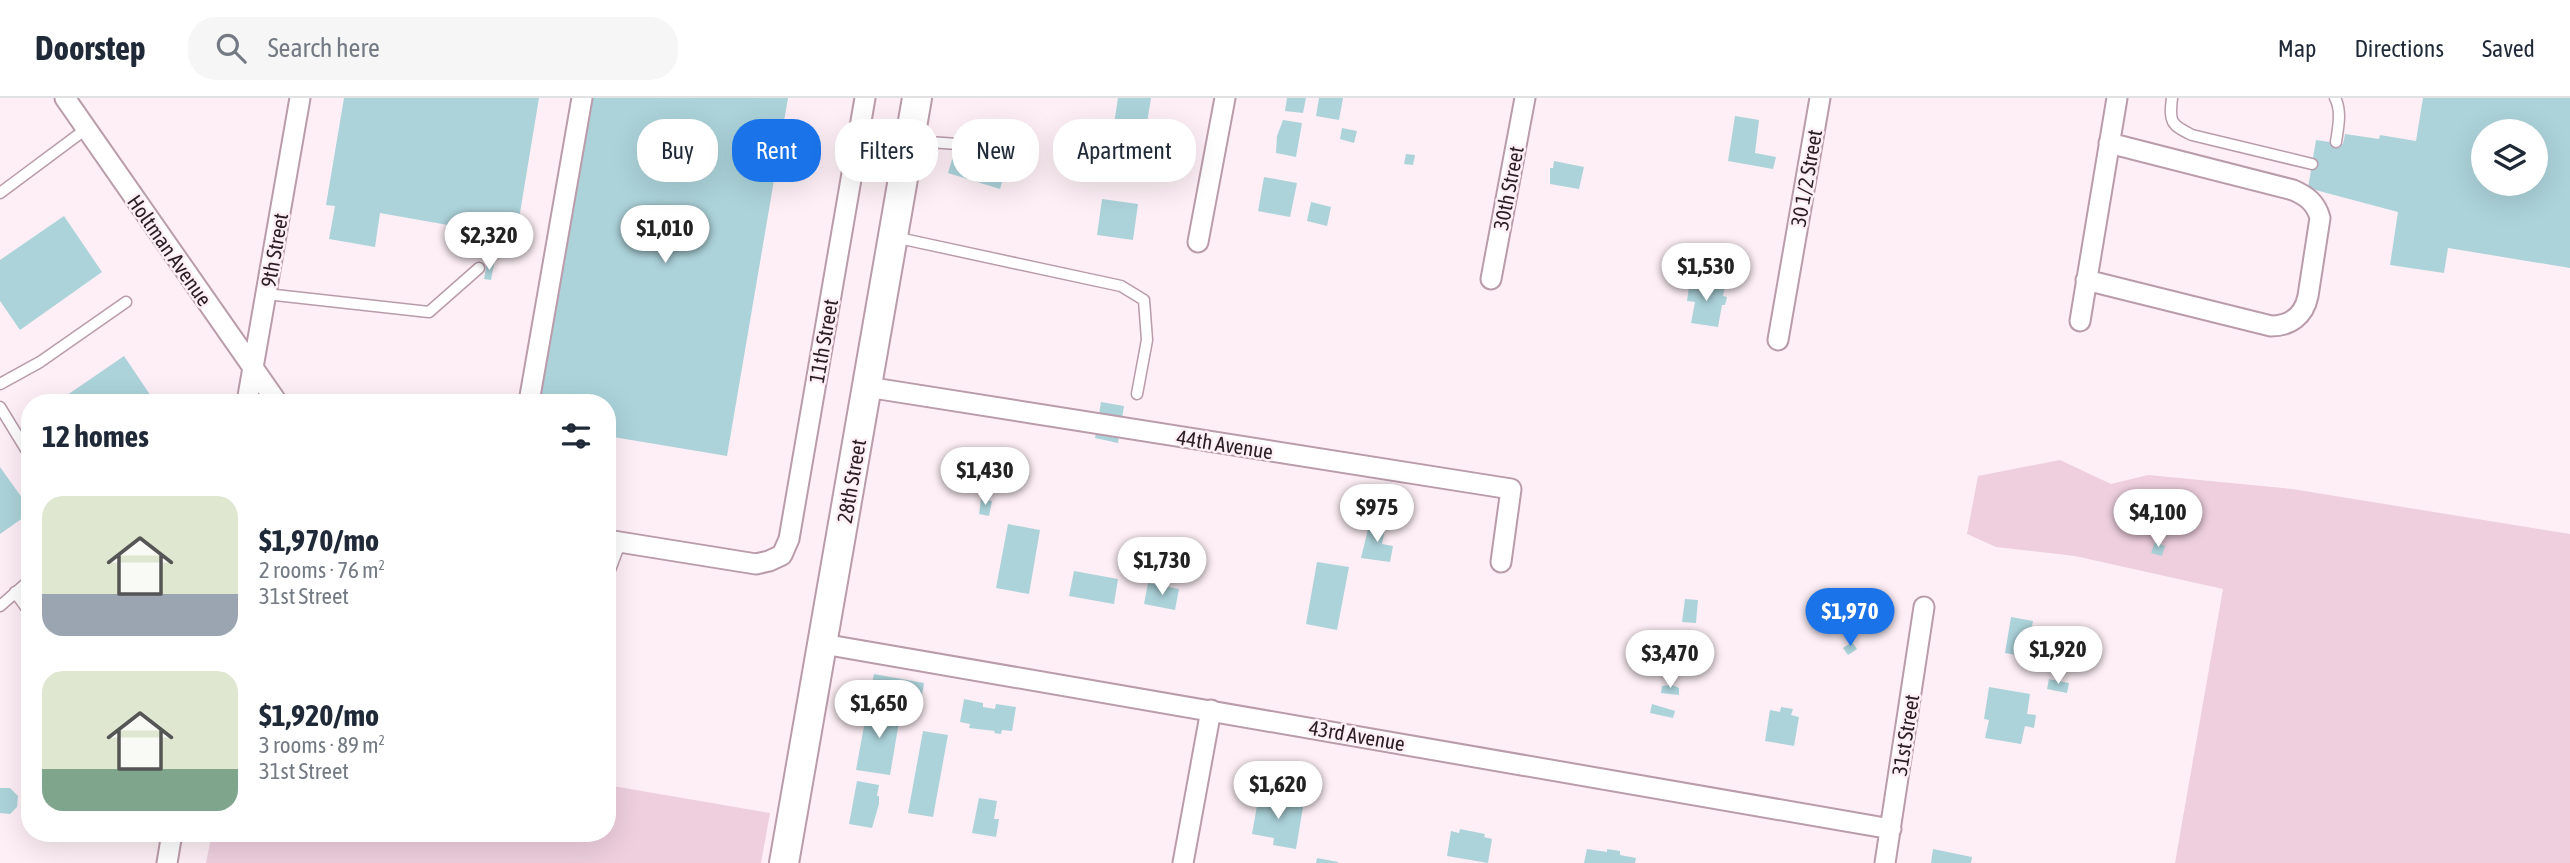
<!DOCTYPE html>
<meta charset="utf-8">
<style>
:root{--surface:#fff;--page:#f6f6f7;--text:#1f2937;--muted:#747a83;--line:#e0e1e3;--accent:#1a73e8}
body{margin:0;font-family:"Asap Condensed",sans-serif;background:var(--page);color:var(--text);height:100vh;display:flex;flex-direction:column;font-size:26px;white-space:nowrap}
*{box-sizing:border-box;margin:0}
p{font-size:23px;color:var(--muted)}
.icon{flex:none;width:38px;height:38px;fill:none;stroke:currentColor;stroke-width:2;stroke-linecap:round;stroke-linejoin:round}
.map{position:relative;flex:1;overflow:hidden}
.details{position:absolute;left:21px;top:296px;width:595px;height:448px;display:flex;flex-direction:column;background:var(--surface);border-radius:28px;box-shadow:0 7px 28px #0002}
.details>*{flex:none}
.hud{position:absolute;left:637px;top:21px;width:665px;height:63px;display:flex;gap:14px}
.tools{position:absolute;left:2471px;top:21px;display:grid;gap:14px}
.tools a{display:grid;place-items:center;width:77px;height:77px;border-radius:50%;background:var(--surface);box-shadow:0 7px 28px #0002;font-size:35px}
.price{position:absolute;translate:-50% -60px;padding:0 16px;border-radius:24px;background:#fff;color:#222;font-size:23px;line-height:46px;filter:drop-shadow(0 2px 4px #0008)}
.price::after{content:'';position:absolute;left:50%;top:42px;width:21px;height:16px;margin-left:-10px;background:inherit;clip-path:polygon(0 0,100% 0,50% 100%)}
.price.selected{background:var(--accent);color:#fff}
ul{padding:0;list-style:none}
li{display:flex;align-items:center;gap:21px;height:175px;padding:0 21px}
li span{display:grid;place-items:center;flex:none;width:196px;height:140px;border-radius:21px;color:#555}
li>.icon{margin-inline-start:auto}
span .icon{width:84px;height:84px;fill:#fffc;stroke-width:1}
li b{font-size:30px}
h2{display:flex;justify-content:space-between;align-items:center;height:84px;padding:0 21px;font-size:30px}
.tag{padding:0 24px;border-radius:28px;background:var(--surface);box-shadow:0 7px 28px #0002;font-size:24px;line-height:63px}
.tag.selected{background:var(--accent);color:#fff}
header{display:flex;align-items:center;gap:42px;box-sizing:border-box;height:98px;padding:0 35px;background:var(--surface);border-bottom:2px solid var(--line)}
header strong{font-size:33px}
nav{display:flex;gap:38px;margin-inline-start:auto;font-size:24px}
.search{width:490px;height:63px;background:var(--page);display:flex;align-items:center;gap:18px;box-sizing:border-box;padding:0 24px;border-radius:28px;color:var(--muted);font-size:26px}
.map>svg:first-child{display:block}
.green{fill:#efcfde}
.building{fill:#acd3da;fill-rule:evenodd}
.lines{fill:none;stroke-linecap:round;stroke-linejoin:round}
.lane-casing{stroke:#ba9baa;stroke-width:13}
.street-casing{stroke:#ba9baa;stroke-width:23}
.secondary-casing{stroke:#ba9baa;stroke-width:32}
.lane{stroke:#fff;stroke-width:10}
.street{stroke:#fff;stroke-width:19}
.secondary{stroke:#fff;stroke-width:28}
.labels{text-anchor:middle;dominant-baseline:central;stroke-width:5;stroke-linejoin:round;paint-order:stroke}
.street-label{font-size:21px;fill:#2a1e23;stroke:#fdeff5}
</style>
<header>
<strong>Doorstep</strong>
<div class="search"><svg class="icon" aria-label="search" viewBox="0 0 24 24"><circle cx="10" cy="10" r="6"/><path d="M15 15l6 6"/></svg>Search here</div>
<nav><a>Map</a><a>Directions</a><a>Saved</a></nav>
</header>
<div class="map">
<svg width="2570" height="765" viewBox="0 0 2570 765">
<rect width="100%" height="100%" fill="#fdeff5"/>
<path class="green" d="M2060,362l51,24 37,-9 144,14 278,45v329h-395l48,-274 -148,-33 -79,-9 -29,-13 11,-58z
M607,687l163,28 -9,50h-555l6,-30h395z"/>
<path class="building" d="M344,0h195l-23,139 -136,-24 -5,34 -46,-8 6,-33 -9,-1z
M592,0h196l-61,358 -120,-20v-34h-67z
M1118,0h33l-5,31 10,2 -2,13 -17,-3 2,-14 -25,-3z
M1287,0h19l-3,15 -18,-2z
M1319,0h24l-4,22 -23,-4z
M2423,0h147v170l-122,-20 -4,25 -54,-8 8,-53 -90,-24 8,-48 27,4 2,-10 34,5 1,-4 36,6zM2483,33h53v53h-53z
M1735,18l24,4 -4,33 21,4 -3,12 -45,-8z
M1283,22l19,3 -6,34 -20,-4 1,-17z
M1342,30l15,3 -3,12 -14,-4z
M954,55l52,16 -6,20 -52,-16z
M1406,56l9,1 -2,10 -9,-1z
M1554,63l30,6 -5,22 -29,-5v-16h3z
M1264,79l33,6 -7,34 -32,-6z
M1102,101l36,5 -5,36 -36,-5z
M1311,104l20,5 -4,19 -20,-5z
M64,118l38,56 -82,58 -20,-29v-41z
M487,165l7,1 -3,16 -7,-1z
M1690,182l35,6 -2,10 4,1 -2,8h-3l-4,22 -27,-4 4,-21 -8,-1z
M124,258l31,46h-98z
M1101,304l23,4 -6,37 -23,-5z
M0,369l30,42v4l-30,21z
M981,401l11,2 -3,15 -10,-2z
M1370,423l16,3 -4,20 11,2 -3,16 -29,-4z
M1008,426l32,6 -11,64 -33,-6z
M2155,444l10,4 -3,10 -11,-3z
M1317,464l32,5 -12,63 -31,-6z
M1074,473l44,8 -4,25 -45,-8z
M1148,485l31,6 -4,21 -31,-6z
M1685,501l13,1 -2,23 -14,-1z
M2011,519l22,4 -6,36 -22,-4z
M1660,532l22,5v9l-26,-4 1,-8z
M1852,544l5,7 -9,6 -5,-7z
M874,576l50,9 -3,19 -51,-9z
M2049,581l20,4 -2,10 -20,-4z
M1672,587l7,3v7l-18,-2 1,-7z
M1989,589l41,7 -3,20 9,1 -2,13 -9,-2 -4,18 -36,-6 4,-18 -5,-1z
M964,601l19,4v4l12,2 1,-5 20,3 -4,24 -10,-1 -1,4 -7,-1 1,-2 -26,-3 1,-4 -10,-2z
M868,606l33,6 -11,65 -34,-5z
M1652,606l23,7 -2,7 -23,-5z
M1781,609l12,2 -2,6 8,2 -5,29 -29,-5 5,-31 10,2z
M923,633l25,4 -15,82 -25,-4z
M857,683l22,4 -2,11h2v8l-7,24 -23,-4z
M0,690h10l8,8 -1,11 -7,7 -10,-1z
M1268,695l15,2 -1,9 21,3 -7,42 -23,-4 1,-7 -22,-4 6,-34 8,2z
M979,700l18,3 -3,18h5l-3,18 -24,-4z
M1460,731l25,5 -1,3 8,2 -4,24 -41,-7 4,-25 8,2z
M1587,751l20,3v-3l13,2v4l16,3 -1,5h-51z
M1933,751l39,8 -1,6h-40z
M1317,760l21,4v1h-22z"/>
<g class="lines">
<g class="lane-casing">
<path id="lane" d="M2172,0c-3,24 -1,27 20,37l120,29
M2335,0c7,13 3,30 1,44
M914,43l102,7
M0,95l86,-64
M894,139l227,49 23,14 3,40 -10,54
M266,196l163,18 50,-44
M0,286l40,-22 86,-60
M0,309l30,49
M607,480l13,-35
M15,494l15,21
M0,508l30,-26"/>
</g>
<g class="street-casing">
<path id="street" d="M65,0l212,304
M1198,144l27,-144
M1491,181l34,-181
M2086,182l185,46c19,0 33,-10 37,-30l12,-78c-4,-15 -13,-22 -27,-28l-184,-47
M2080,223l37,-223
M1778,242l42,-242
M867,289l644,102 -10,73
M247,304l53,-304
M529,304l53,-304
M607,442l149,24 13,-3 13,-6 7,-16 76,-441
M823,546l1068,185
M167,765l5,-30
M1183,765l28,-153
M1885,765l39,-256"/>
</g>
<g class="secondary-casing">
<path id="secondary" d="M784,765l133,-765"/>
</g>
<use href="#lane" class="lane"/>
<use href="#street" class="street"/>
<use href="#secondary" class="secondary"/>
</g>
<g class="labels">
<g class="street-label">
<text transform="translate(1806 80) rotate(-80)">30 1/2 Street</text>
<text transform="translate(1508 90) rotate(-79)">30th Street</text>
<text transform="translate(170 152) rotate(55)">Holtman Avenue</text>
<text transform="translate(274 152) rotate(-80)">9th Street</text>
<text transform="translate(823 243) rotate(-80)">11th Street</text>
<text transform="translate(1225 346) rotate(9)">44th Avenue</text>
<text transform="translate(851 383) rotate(-80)">28th Street</text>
<text transform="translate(1357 637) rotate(10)">43rd Avenue</text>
<text transform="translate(1905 637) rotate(-81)">31st Street</text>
</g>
</g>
</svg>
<div class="tools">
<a><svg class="icon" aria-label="layers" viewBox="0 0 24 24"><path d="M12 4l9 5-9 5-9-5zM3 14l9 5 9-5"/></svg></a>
</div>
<b class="price" style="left:665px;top:167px">$1,010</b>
<b class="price" style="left:489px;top:174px">$2,320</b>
<b class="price" style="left:1706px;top:205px">$1,530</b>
<b class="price" style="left:985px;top:409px">$1,430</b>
<b class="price" style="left:1377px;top:446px">$975</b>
<b class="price" style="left:2158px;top:451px">$4,100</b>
<b class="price" style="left:1162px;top:499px">$1,730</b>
<b class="price selected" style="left:1850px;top:550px">$1,970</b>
<b class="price" style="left:2058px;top:588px">$1,920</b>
<b class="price" style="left:1670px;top:592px">$3,470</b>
<b class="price" style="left:879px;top:642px">$1,650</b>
<b class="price" style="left:1278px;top:723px">$1,620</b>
<div class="hud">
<a class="tag">Buy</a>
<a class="tag selected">Rent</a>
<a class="tag">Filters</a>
<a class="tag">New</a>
<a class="tag">Apartment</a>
</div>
<section class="details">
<h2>12 homes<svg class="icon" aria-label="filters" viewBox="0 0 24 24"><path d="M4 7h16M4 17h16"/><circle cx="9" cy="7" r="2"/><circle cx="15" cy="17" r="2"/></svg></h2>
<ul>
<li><span style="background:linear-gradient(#dfe7d0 70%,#9aa5b1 0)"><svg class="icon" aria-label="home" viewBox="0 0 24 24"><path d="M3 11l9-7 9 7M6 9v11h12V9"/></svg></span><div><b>$1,970/mo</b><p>2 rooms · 76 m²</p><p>31st Street</p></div></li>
<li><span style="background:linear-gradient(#dfe7d0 70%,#7fa58c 0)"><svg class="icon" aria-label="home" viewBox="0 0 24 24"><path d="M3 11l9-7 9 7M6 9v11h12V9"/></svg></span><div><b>$1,920/mo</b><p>3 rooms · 89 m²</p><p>31st Street</p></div></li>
</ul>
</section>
</div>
